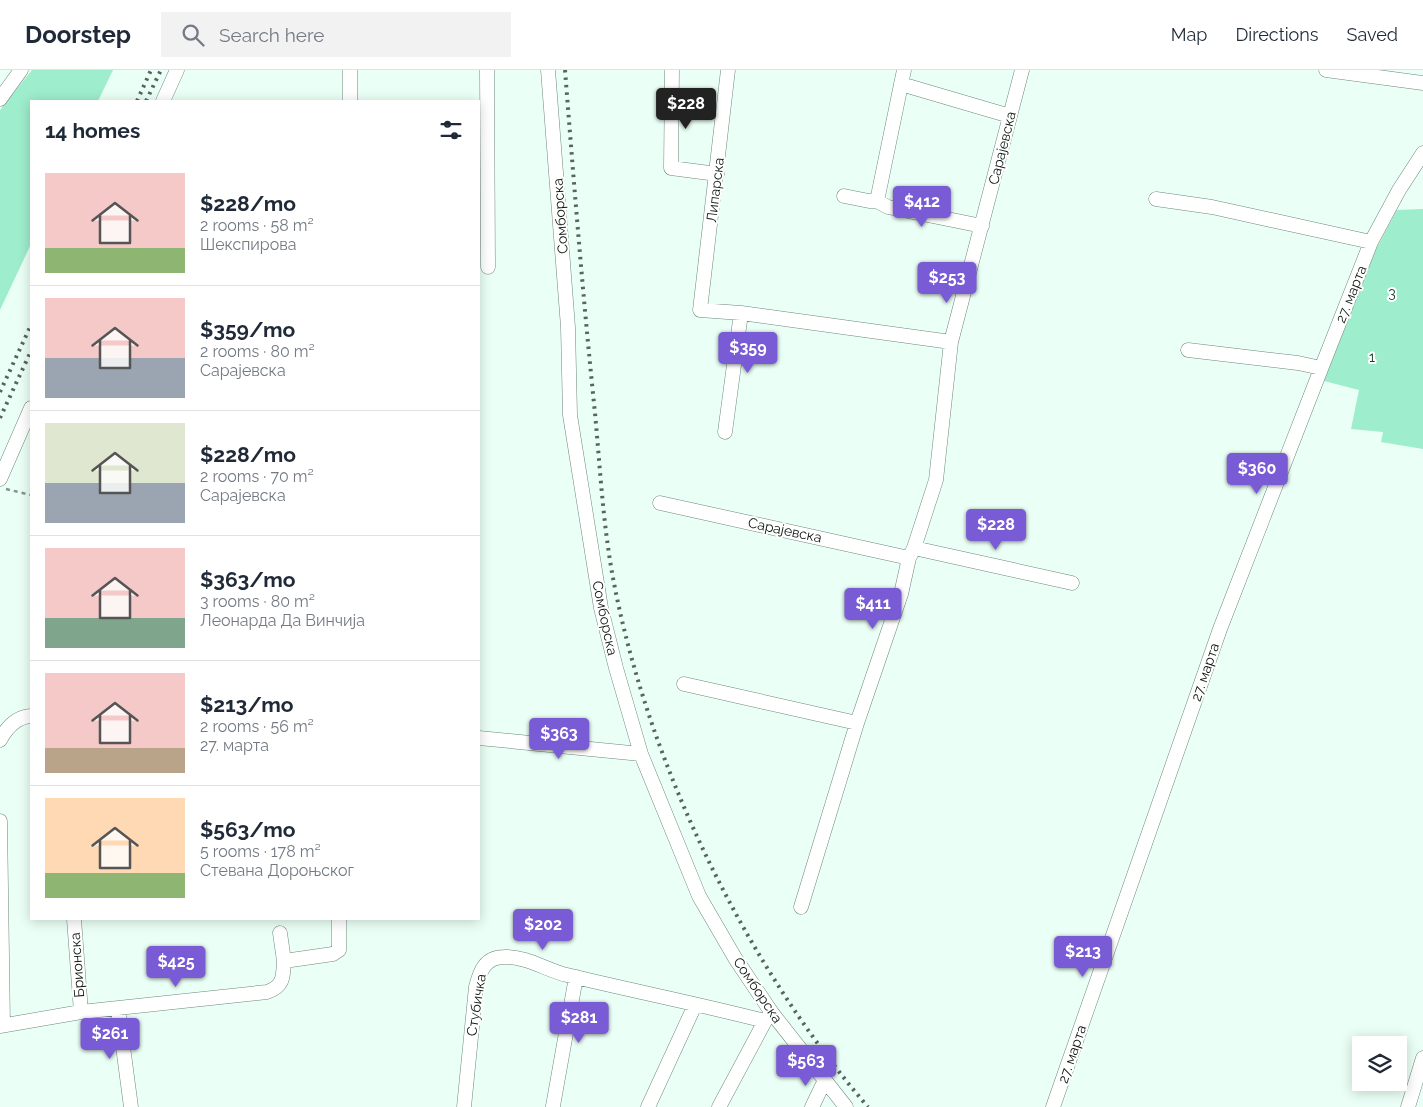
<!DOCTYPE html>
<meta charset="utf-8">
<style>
:root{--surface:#fff;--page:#f2f2f3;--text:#1f2937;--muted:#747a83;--line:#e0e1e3;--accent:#785bd5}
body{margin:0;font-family:Raleway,sans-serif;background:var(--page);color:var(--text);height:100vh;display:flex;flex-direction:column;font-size:19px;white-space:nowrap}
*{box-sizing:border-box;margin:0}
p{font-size:16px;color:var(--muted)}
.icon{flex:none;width:28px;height:28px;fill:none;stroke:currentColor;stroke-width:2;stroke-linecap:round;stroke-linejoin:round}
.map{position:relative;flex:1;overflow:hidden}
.panel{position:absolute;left:30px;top:30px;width:450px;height:820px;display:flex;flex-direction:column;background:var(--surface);border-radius:0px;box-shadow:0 2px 12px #0003}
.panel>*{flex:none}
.buttons{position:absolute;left:1352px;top:966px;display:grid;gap:10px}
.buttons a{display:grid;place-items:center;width:55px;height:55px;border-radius:0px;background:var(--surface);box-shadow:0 2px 12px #0003;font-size:25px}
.price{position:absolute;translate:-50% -42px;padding:0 11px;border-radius:5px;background:var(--accent);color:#fff;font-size:16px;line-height:32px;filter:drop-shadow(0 1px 2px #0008)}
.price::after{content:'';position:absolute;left:50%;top:30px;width:15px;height:11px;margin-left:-8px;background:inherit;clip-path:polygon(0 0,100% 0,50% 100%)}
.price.current{background:#222;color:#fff}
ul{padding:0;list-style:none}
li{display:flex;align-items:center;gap:15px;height:125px;padding:0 15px}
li+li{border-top:1px solid var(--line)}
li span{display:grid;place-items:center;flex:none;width:140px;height:100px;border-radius:0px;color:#555}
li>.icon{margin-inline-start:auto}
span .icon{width:60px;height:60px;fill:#fffc;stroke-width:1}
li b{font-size:21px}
h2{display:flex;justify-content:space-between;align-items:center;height:60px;padding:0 15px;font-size:21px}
header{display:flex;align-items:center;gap:30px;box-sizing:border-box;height:70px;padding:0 25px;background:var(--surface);border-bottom:1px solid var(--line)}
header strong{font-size:24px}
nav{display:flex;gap:28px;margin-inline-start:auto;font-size:18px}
.search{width:350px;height:45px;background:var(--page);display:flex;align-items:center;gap:12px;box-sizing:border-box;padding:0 18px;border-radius:0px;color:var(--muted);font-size:19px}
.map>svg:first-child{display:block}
.green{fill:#9eedcc}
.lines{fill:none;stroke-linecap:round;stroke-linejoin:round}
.minor-casing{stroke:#70877c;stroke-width:15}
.path{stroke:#86968e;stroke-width:2.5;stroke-dasharray:4 4;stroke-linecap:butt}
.minor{stroke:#fff;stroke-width:14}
.rail{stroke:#58655f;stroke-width:4;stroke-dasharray:2.5 5;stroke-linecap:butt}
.labels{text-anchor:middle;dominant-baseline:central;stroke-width:4;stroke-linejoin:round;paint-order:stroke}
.street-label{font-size:14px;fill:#0d1612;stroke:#fff}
.park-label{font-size:14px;fill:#184031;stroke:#fff}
</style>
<header>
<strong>Doorstep</strong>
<div class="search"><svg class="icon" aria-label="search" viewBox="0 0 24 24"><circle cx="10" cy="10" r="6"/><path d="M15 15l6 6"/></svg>Search here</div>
<nav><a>Map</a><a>Directions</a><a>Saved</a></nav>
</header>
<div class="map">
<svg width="1423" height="1037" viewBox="0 0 1423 1037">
<rect width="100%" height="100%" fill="#eafff5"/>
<path class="green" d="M32,0h81l-15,31h-67v143l-31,66v-200z
M1423,139v240l-42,-7 2,-10 -32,-3 8,-39 -35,-9 51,-130 22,-41z"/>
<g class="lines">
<g class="minor-casing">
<path id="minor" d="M487,0l1,197
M548,0l20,257 2,88 31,193 15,60 25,86 58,142 36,62 37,55 74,94
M672,0l-1,98 46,6
M728,0l-28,240 41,3 210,29
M1326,0l97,13
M901,14l109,32
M0,29l21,-29
M163,31l14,-31
M350,31v-31
M844,126l25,5h8l11,6 94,19
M1156,129l56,8 159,35
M877,131l27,-131
M1188,280l110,13 23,5
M725,362l16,-119
M0,409l31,-71
M660,433l249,55
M914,478l158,35
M684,614l173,39
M479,668l162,16
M0,670c7,-13 16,-23 31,-24
M0,751l3,204
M801,837l56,-184 44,-129 8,-36 5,-10 22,-68 15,-138 71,-272
M74,849l7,93
M280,863l4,28
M118,939l13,98
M0,956l81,-14 186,-20c17,-6 16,-15 17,-31l49,-7 6,-4v-31
M553,1036l23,-129
M464,1037l12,-120c4,-16 9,-30 28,-30 22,-1 42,13 63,18 66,16 132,29 198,46l7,-8
M648,1037l47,-102
M719,1037l46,-86
M812,1037l13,-27
M1053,1037l167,-478 99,-255 52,-132 28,-52 24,-37
M1408,1037l15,-49"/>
</g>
<path class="path" d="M6,419l25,6"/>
<use href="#minor" class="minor"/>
<path class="rail" d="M565,0c9,114 18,228 30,343 5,54 8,111 18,165 35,186 132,386 255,529
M137,31l14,-31
M146,31l15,-31
M0,322l31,-67
M0,348l31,-67"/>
</g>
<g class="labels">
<g class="street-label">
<text transform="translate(1002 78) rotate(-76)">Сарајевска</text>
<text transform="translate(715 120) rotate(-83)">Липарска</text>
<text transform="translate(560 146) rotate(-94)">Сомборска</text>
<text transform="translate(1351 224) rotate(-68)">27. марта</text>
<text transform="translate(785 460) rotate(12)">Сарајевска</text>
<text transform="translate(605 548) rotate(78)">Сомборска</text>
<text transform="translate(1205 602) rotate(-71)">27. марта</text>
<text transform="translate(77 895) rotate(-94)">Брионска</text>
<text transform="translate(758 920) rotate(56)">Сомборска</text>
<text transform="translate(476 935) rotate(-81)">Стубичка</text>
<text transform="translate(1072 984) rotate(-71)">27. марта</text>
</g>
<g class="park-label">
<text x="1392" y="223">3</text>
<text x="1372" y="287">1</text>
</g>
</g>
</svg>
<div class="buttons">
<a><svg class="icon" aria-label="layers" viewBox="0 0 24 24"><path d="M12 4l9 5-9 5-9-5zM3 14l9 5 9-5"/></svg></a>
</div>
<b class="price current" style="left:686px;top:60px">$228</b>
<b class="price" style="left:922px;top:158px">$412</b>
<b class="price" style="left:947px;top:234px">$253</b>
<b class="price" style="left:748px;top:304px">$359</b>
<b class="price" style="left:1257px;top:425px">$360</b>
<b class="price" style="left:996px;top:481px">$228</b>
<b class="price" style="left:873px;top:560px">$411</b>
<b class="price" style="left:559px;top:690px">$363</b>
<b class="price" style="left:543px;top:881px">$202</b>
<b class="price" style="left:1083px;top:908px">$213</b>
<b class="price" style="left:176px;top:918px">$425</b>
<b class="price" style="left:579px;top:974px">$281</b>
<b class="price" style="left:110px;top:990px">$261</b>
<b class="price" style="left:806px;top:1017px">$563</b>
<section class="panel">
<h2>14 homes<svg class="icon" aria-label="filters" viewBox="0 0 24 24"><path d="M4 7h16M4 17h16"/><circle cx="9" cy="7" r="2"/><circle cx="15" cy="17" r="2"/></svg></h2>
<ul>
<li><span style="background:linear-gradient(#f6c9c9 75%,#8fb573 0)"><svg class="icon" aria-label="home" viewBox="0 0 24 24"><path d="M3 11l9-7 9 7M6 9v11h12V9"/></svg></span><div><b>$228/mo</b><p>2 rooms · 58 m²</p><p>Шекспирова</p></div></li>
<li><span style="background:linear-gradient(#f6c9c9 60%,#9aa5b1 0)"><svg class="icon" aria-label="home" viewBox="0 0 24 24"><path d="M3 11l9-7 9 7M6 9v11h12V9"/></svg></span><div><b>$359/mo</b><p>2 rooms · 80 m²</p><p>Сарајевска</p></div></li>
<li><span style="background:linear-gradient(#dfe7d0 60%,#9aa5b1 0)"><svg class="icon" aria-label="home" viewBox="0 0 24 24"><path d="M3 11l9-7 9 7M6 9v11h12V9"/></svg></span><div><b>$228/mo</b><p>2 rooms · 70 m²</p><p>Сарајевска</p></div></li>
<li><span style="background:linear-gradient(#f6c9c9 70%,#7fa58c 0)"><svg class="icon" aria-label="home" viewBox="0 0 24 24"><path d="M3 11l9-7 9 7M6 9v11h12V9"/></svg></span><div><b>$363/mo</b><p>3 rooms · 80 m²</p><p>Леонарда Да Винчија</p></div></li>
<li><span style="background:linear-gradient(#f6c9c9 75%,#b9a48a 0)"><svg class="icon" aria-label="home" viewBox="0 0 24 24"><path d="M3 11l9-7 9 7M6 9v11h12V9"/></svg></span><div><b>$213/mo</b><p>2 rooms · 56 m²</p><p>27. марта</p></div></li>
<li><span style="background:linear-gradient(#ffd9b3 75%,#8fb573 0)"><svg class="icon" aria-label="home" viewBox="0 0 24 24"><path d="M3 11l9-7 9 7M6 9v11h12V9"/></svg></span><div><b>$563/mo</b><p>5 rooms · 178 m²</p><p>Стевана Дороњског</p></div></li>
</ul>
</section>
</div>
